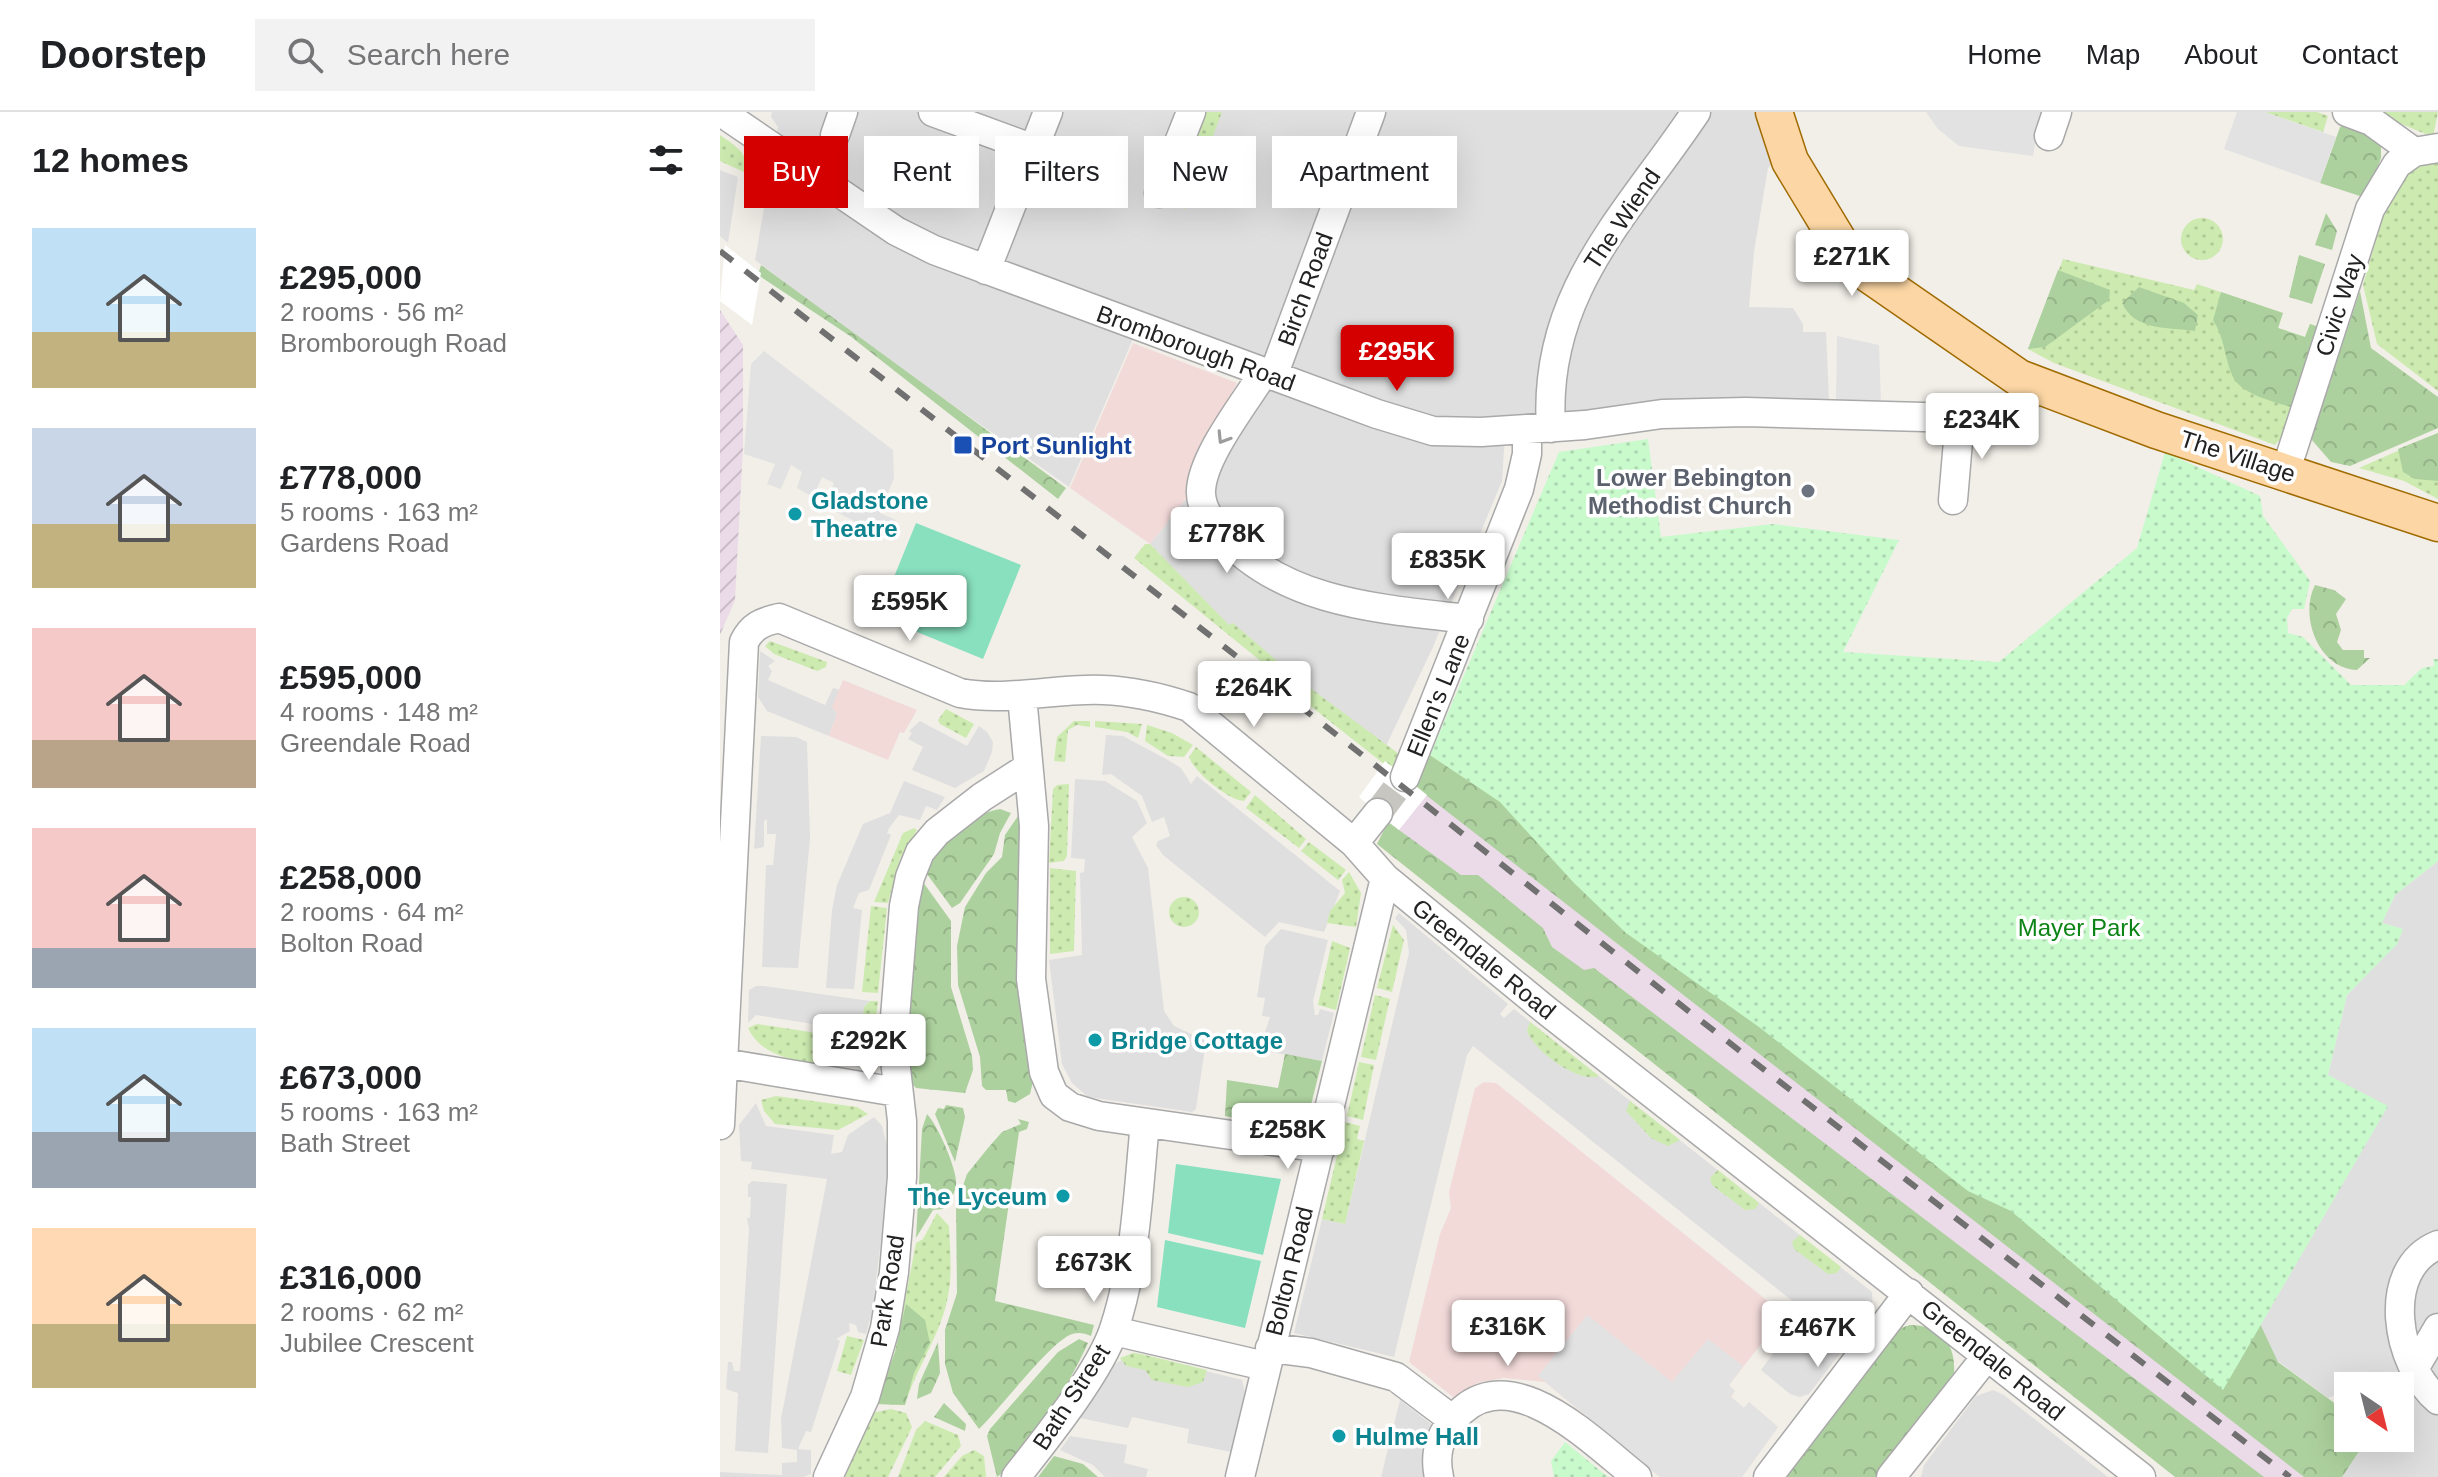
<!DOCTYPE html>
<meta charset="utf-8">
<style>
:root{--surface:#fff;--page:#f2f2f2;--text:#202124;--muted:#757577;--line:#e0e0e0;--accent:#d40000}
body{margin:0;font-family:Helvetica,sans-serif;background:var(--page);color:var(--text);height:100vh;display:flex;flex-direction:column;font-size:30px;white-space:nowrap}
*{box-sizing:border-box;margin:0}
p{font-size:26px;color:var(--muted)}
.icon{flex:none;width:44px;height:44px;fill:none;stroke:currentColor;stroke-width:2;stroke-linecap:round;stroke-linejoin:round}
.map{position:relative;flex:1;overflow:hidden}
.sheet{display:flex;flex-direction:column;background:var(--surface);width:720px}
.sheet>*{flex:none}
.banner{position:absolute;left:24px;top:24px;width:760px;height:72px;display:flex;gap:16px}
.needle{width:52px;rotate:145deg}
.controls{position:absolute;left:1614px;top:1260px;display:grid;gap:16px}
.controls a{display:grid;place-items:center;width:80px;height:80px;border-radius:0px;background:var(--surface);box-shadow:0 8px 32px #0002;font-size:40px}
.price{position:absolute;translate:-50% -68px;padding:0 18px;border-radius:8px;background:#fff;color:#222;font-size:26px;line-height:52px;filter:drop-shadow(0 2px 4px #0008)}
.price::after{content:'';position:absolute;left:50%;top:48px;width:24px;height:18px;margin-left:-12px;background:inherit;clip-path:polygon(0 0,100% 0,50% 100%)}
.price.current{background:var(--accent);color:#fff}
ul{padding:0;list-style:none}
li{display:flex;align-items:center;gap:24px;height:200px;padding:0 32px}
li span{display:grid;place-items:center;flex:none;width:224px;height:160px;border-radius:0px;color:#555}
li>.icon{margin-inline-start:auto}
span .icon{width:96px;height:96px;fill:#fffc;stroke-width:1}
li b{font-size:34px}
h2{display:flex;justify-content:space-between;align-items:center;height:96px;padding:0 32px;font-size:34px}
.pill{padding:0 28px;border-radius:0px;background:var(--surface);box-shadow:0 8px 32px #0002;font-size:28px;line-height:72px}
.pill.current{background:var(--accent);color:#fff}
header{display:flex;align-items:center;gap:48px;box-sizing:border-box;height:112px;padding:0 40px;background:var(--surface);border-bottom:2px solid var(--line)}
header strong{font-size:38px}
nav{display:flex;gap:44px;margin-inline-start:auto;font-size:28px}
.search{width:560px;height:72px;background:var(--page);display:flex;align-items:center;gap:20px;box-sizing:border-box;padding:0 28px;border-radius:0px;color:var(--muted);font-size:30px}
main{display:flex;flex:1;min-height:0}
.map>svg:first-child{display:block}
.residential{fill:#e0dfdf}
.commercial{fill:#f2dad9}
.industrial{fill:url(#industrial-furrows)}
.railway{fill:#ebdbe8}
.grass{fill:url(#grass-dots)}
.forest{fill:url(#forest-crowns)}
.park{fill:url(#park-dots)}
.pitch{fill:#88e0be}
.parking{fill:#e2e2e2}
.pier{fill:#fff}
.lines{fill:none;stroke-linecap:round;stroke-linejoin:round}
.minor-tunnel{stroke:#c8c6c1;stroke-width:28;stroke-dasharray:28 14;stroke-linecap:butt}
.minor-casing{stroke:#a9a9a9;stroke-width:31}
.major-casing{stroke:#a06b00;stroke-width:39}
.minor{stroke:#fff;stroke-width:28}
.major{stroke:#fcd6a4;stroke-width:36}
.rail{stroke:#707070;stroke-width:6;stroke-dasharray:16 16;stroke-linecap:butt}
.oneway{stroke:#9c9c9c}
.transit-dot{fill:#1a4fb4;stroke:#fff;stroke-width:3}
.worship-dot{fill:#6b7280;stroke:#fff;stroke-width:3}
.culture-dot{fill:#0f9aa8;stroke:#fff;stroke-width:3}
.labels{text-anchor:middle;dominant-baseline:central;stroke-width:7;stroke-linejoin:round;paint-order:stroke}
.street-label{font-size:24px;fill:#222;stroke:#fff}
.transit-label{font-size:24px;font-weight:bold;fill:#164399;stroke:#fff;text-anchor:start}
.worship-label{font-size:24px;font-weight:bold;fill:#5b616d;stroke:#fff;text-anchor:end}
.culture-label{font-size:24px;font-weight:bold;fill:#0d838f;stroke:#fff;text-anchor:start}
.park-label{font-size:24px;fill:#0c8416;stroke:#fff}
</style>
<header>
<strong>Doorstep</strong>
<div class="search"><svg class="icon" aria-label="search" viewBox="0 0 24 24"><circle cx="10" cy="10" r="6"/><path d="M15 15l6 6"/></svg>Search here</div>
<nav><a>Home</a><a>Map</a><a>About</a><a>Contact</a></nav>
</header>
<main>
<section class="sheet">
<h2>12 homes<svg class="icon" aria-label="filters" viewBox="0 0 24 24"><path d="M4 7h16M4 17h16"/><circle cx="9" cy="7" r="2"/><circle cx="15" cy="17" r="2"/></svg></h2>
<ul>
<li><span style="background:linear-gradient(#bfe0f5 65%,#c2b280 0)"><svg class="icon" aria-label="home" viewBox="0 0 24 24"><path d="M3 11l9-7 9 7M6 9v11h12V9"/></svg></span><div><b>£295,000</b><p>2 rooms · 56 m²</p><p>Bromborough Road</p></div></li>
<li><span style="background:linear-gradient(#c9d6e8 60%,#c2b280 0)"><svg class="icon" aria-label="home" viewBox="0 0 24 24"><path d="M3 11l9-7 9 7M6 9v11h12V9"/></svg></span><div><b>£778,000</b><p>5 rooms · 163 m²</p><p>Gardens Road</p></div></li>
<li><span style="background:linear-gradient(#f6c9c9 70%,#b9a48a 0)"><svg class="icon" aria-label="home" viewBox="0 0 24 24"><path d="M3 11l9-7 9 7M6 9v11h12V9"/></svg></span><div><b>£595,000</b><p>4 rooms · 148 m²</p><p>Greendale Road</p></div></li>
<li><span style="background:linear-gradient(#f6c9c9 75%,#9aa5b1 0)"><svg class="icon" aria-label="home" viewBox="0 0 24 24"><path d="M3 11l9-7 9 7M6 9v11h12V9"/></svg></span><div><b>£258,000</b><p>2 rooms · 64 m²</p><p>Bolton Road</p></div></li>
<li><span style="background:linear-gradient(#bfe0f5 65%,#9aa5b1 0)"><svg class="icon" aria-label="home" viewBox="0 0 24 24"><path d="M3 11l9-7 9 7M6 9v11h12V9"/></svg></span><div><b>£673,000</b><p>5 rooms · 163 m²</p><p>Bath Street</p></div></li>
<li><span style="background:linear-gradient(#ffd9b3 60%,#c2b280 0)"><svg class="icon" aria-label="home" viewBox="0 0 24 24"><path d="M3 11l9-7 9 7M6 9v11h12V9"/></svg></span><div><b>£316,000</b><p>2 rooms · 62 m²</p><p>Jubilee Crescent</p></div></li>
</ul>
</section>
<div class="map">
<svg width="1718" height="1365" viewBox="0 0 1718 1365">
<defs>
<pattern id="industrial-furrows" width="10" height="10" patternUnits="userSpaceOnUse" patternTransform="scale(2)"><rect width="10" height="10" fill="#ebdbe8"/><path d="M-1 1l2-2M0 10L10 0M9 11l2-2" fill="none" stroke="#c9bcc7"/></pattern>
<pattern id="grass-dots" width="8" height="8" patternUnits="userSpaceOnUse" patternTransform="scale(2)"><rect width="8" height="8" fill="#cdebb0"/><path d="M2 2h.1M6 6h.1" fill="none" stroke="#b0c997" stroke-width="1.8" stroke-linecap="round"/></pattern>
<pattern id="forest-crowns" width="20" height="18" patternUnits="userSpaceOnUse" patternTransform="scale(2)"><rect width="20" height="18" fill="#add19e"/><path d="M2 6a3 3 0 1 1 6 0M12 15a3 3 0 1 1 6 0" fill="none" stroke="#95b388"/></pattern>
<pattern id="park-dots" width="8" height="8" patternUnits="userSpaceOnUse" patternTransform="scale(2)"><rect width="8" height="8" fill="#c8facc"/><path d="M2 2h.1M6 6h.1" fill="none" stroke="#acd6af" stroke-width="1.8" stroke-linecap="round"/></pattern>
</defs>
<rect width="100%" height="100%" fill="#f2efe9"/>
<path class="residential" d="M52,0h982l19,52 -5,4 -14,84 -5,55 44,1 10,16v8h23l3,68 -323,19 -4,62 -69,166 -47,99 -88,-67 -65,-55 -4,2 -79,-82 39,-49 79,-130 -126,-47 -73,169 -197,-139 -117,-88 23,-133 -7,-10z
M0,58l18,7 -10,66 -8,-7z
M40,539l15,10 -7,5 4,5 -4,9 57,25 8,-17 7,2 -7,17 4,7 -8,22 -62,-25 -9,-14z
M200,609l47,25 12,-20 8,6 6,10 -1,10 -8,19 -29,17 -43,-18 11,-23 -15,-8 4,-6 -3,-2z
M386,623l17,1 45,24 13,8 10,16 6,-8 143,115 -16,41 -45,-10 -14,15 -102,-82 -7,-10 2,-4 12,-5 -6,-19 -12,5 -10,-26 -31,-22 -9,1z
M41,624l35,1 11,5 3,96 -12,130 -36,-1 4,-102h7l3,-31h-9v-15l-3,2v26l-10,2z
M355,667l30,2 32,20 10,22 -15,14 16,31 16,143 10,15 32,15 -10,68 -4,3 -104,-15 -16,-14 -10,-19 -13,-104 33,-5 -2,-82 4,-1 1,-13 -14,-1z
M184,669l41,16 -8,13 -11,-4 -6,14 -21,-5 -10,13 -2,5 4,2 -22,55 -10,3 -6,15 9,2 -8,79 -28,-1 6,-78 5,-25 26,-61 27,-11z
M1718,749v616h-96l26,-39h32v-52h-52v14l-6,-8 -14,6 -77,-57 136,-234 -59,-32 19,-80 50,-52 5,-14 -20,-6 13,-28z
M679,801l109,91 -8,10 4,4 10,-9 358,283 1,18 -64,84 -9,3 -10,-3 -29,-24 44,-59 -332,-265 -6,9 -73,302 -100,-24 28,-114 23,5 64,-271 -3,-23 -11,-12z
M561,817l47,11 -15,61 2,14h3l2,-6 14,4 -12,48 -63,-11 11,-33 -8,-1 3,-18 -8,-1 8,-51z
M36,874h8l106,15 -6,6 -1,11 -10,-2 -2,14 -95,-15 -8,8 1,-33z
M36,991l10,23 68,9 -3,19 11,-2 6,-17 26,-18 8,9 9,36 -19,150 -6,22 -8,-2 -2,-7 -7,-2 1,8 -14,8 4,2 -29,91 -5,-1 -8,18 13,1v24l-8,3h-83v-5l62,3v-12l15,-1v-12l-15,-2 -1,-29 46,-240 -76,-10 1,-7 -11,-1 -2,-36z
M32,1069l35,3 -19,269 -33,-2 3,-58 -12,-4 2,-27h4l2,9h6l9,-142 -2,-11h3l1,-21h-3v-12z
M413,1241l109,27 3,12 -14,60 -44,-9 2,-14 -57,-12 -4,11 -48,-10 35,-54z
M1273,1278l11,5 104,82h-187l3,-12 52,-69z
M680,1288l31,24 -8,33 1,20h-43z
M350,1324l57,9 -3,18 24,6 -2,8h-41l-12,-12 -33,-15z"/>
<path class="commercial" d="M413,231l104,40 -44,79 -4,33 -39,49 -80,-56z
M123,568l74,30 -13,23 -4,-1 -12,28 -59,-24 8,-22 -5,-7z
M764,970l12,1 283,227 1,10 -51,65 6,6 -4,6 13,11 5,-6 29,25 -36,50h-82l-115,-95 -41,-4 -27,5 -24,14 -44,-35 31,-128 11,-26 -2,-16 26,-104z"/>
<path class="industrial" d="M0,198l23,35v102l-8,153 -15,35z"/>
<path class="railway" d="M710,643l793,635 119,87h-159l-800,-629z"/>
<path class="grass" d="M477,0h25l-37,97 -22,-8z
M1545,0h52l11,4 -5,16z
M1652,0h66l-5,25z
M0,23c14,10 30,18 26,38l-26,-12z
M1705,51h13v228l-61,-47 -14,-59 26,-90 16,-18z
M1461 127a21 21 0 1 1 42 0a21 21 0 1 1-42 0Z
M1343,147l131,31 3,-6 86,29 -5,15 27,9 5,-13 12,4 -37,106 -10,11 -221,-82 -26,-14z
M1718,321v66l-34,-18 -45,-13z
M425,432h5l79,81 4,-2 65,56 101,75 -6,17 -127,-100 2,-4 -134,-109z
M50,529l57,21 -1,5 -9,4 -43,-17 -9,-8z
M226,597l28,15 -8,14 -26,-14 -2,-4z
M354,609h16v6l-13,-2 -9,5 -3,32 -11,-1 3,-24z
M375,609l47,3 -4,14 -11,-6 -32,-5z
M427,613l25,8 21,12 -9,12 -16,-1 -23,-15z
M476,635l55,45 -7,9c-16,-1 -50,-29 -55,-44z
M349,672l-2,72 -3,5 -15,2 4,-74 4,-4z
M535,683l51,44 -7,9 -53,-40z
M194,716l3,2 -17,29 -12,44 -14,-1 29,-69z
M589,730l37,28 -8,10 -37,-29z
M330,756l26,3 -2,80 -24,3z
M629,760l12,21 -5,34 -29,-4 3,-12 15,-18 -3,-13z
M449 800a15 15 0 1 1 30 0a15 15 0 1 1-30 0Z
M151,794l16,2 -9,85 -16,-1z
M673,813l11,15 -12,52 -15,-4z
M612,829l18,7 -14,62 -18,-5z
M655,883l15,4 -14,61 -15,-3z
M150,889h8l-4,34 -13,-2 3,-26z
M810,910l69,54c-20,8 -65,-25 -72,-45z
M37,912l114,17 -19,19c-35,6 -88,3 -104,-32z
M639,950l15,3 -11,55 -16,-4z
M56,984l81,11 11,7 -30,16 -63,-6 -11,-13 -3,-11z
M910,989l50,39 -12,6 -17,-8 -25,-27z
M625,1010l15,4 -3,13 7,2 -19,83 -23,-5z
M998,1058l41,33 -4,6 -10,1 -33,-25 -2,-7z
M217,1101l12,13c1,24 4,50 -2,75 -8,36 -31,68 -42,104l-29,-1 19,-52 21,-109 7,-4z
M1080,1123l41,32 -4,6 -9,1 -34,-25 -2,-7z
M127,1224l17,4 -13,35 -14,-4z
M413,1241l8,1 66,16 -4,12 -15,5 -36,-7 -7,-10 -19,-4 -6,-8z
M171,1297l15,4 6,14 -24,50h-43l27,-64z
M205,1309l33,14 3,11 -26,31h-37l18,-47z
M254,1338l10,6 2,21h-42l18,-21z"/>
<path class="forest" d="M1631,10l30,20v16l-15,40 -46,-15 20,-56z
M1606,101l11,18 -5,19 -17,-5z
M1579,143l26,9 -13,40 -23,-7z
M41,153l305,223 -8,11 -208,-163 -92,-61z
M1338,158l52,20 -1,10 -64,47 -17,2z
M1419,175l45,16 14,12 -3,16c-29,-4 -60,0 -73,-28z
M1640,179l11,57 67,49v31l-88,38 -19,-4 -20,-23z
M1501,180l62,21 -5,15 27,9 5,-13 12,4 -28,80c-18,-6 -54,-13 -62,-33 -8,-19 -7,-36 -19,-55z
M1718,321v48l-23,-2 -12,-7 -5,-23z
M1595,473l19,5 12,9 -10,15 5,16 -4,12 6,8h21v8h6l-13,12c-39,-1 -58,-55 -42,-85z
M710,643l817,541 31,66 70,51v25h20l-26,39h-38l-891,-692z
M280,697l11,4 -11,20 -6,21 -34,49 -8,5 -28,-38c16,-25 45,-56 76,-61z
M298,704l4,4 13,253 -5,21 -15,9 -7,-2 -2,-11h-20l-4,-4 -2,-29 -22,-72 -1,-39 8,-39 21,-34 16,-16 3,-22z
M668,710l73,53h17l65,53 9,19 32,23 10,-2 670,509h-89l-798,-633z
M200,766l31,43v66l21,69 1,14 -8,23 -49,-5 -9,-10 -1,-70z
M565,942l37,7 -16,64 -7,4 -74,-13 2,-36 51,8z
M226,993l17,3 2,9 -10,45 -20,-48 3,-6 6,1z
M207,1002c11,12 27,49 29,66 1,11 -6,22 -13,29l-10,1 -17,28 6,-109z
M298,1007l11,3 -2,7 -8,3 -24,169 99,24 -3,11c-7,-3 -12,-4 -19,-2 -21,7 -73,76 -93,95l-26,-36 -8,-29v-34l12,-37 -1,-87 11,-32 21,-26 14,-16 19,-8z
M186,1192l19,16 5,23 -16,30 -9,32 -29,-1 19,-52z
M1190,1213c30,0 46,18 44,48l-76,104h-99l119,-148z
M359,1227l9,4c-15,34 -61,115 -91,134l-10,-41 3,-7 68,-77z
M218,1230l2,31 -9,20 -14,6 2,-15z
M224,1291l22,21 -1,7 -31,-14z
M334,1344l29,8 15,13h-60z"/>
<path class="park" d="M928,327l13,98 112,-13 126,16 -56,112 156,10 138,-114 28,-96 95,44 3,20 47,65 -6,28h-12l-5,9 1,15 15,4 48,48h53l18,-17 12,-2 -1,-7h5v202l-43,34 -13,28 21,6 -6,15 -50,51 -19,80 60,31 -165,284 -212,-179 -43,-20 -209,-164 -133,-94 -52,-50 -74,-81 -70,-47 129,-303z
M845,1330l43,35h-54l-3,-16z"/>
<path class="pitch" d="M196,411l105,42 -38,94 -105,-43z
M456,1052l105,15 -18,76 -95,-22z
M445,1128l96,21 -16,67 -88,-21z"/>
<path class="parking" d="M1206,0h115l-8,44 -74,-10 -21,-17z
M1517,0h28l71,25 -16,46 -96,-34z
M1117,224l42,9 2,58 -45,-2z
M44,239l129,99 1,28 -14,35 16,7 -5,14 -37,-13 -29,-15 9,-23 -12,-6 -9,20 -16,-9 5,-16 -11,-7 -10,24 -14,-5 8,-20 -31,-10 7,-90z
M867,1203l85,67 36,-43 35,27 -14,19 6,6 -5,5 14,12 5,-6 29,25 -36,50h-82l-122,-101z"/>
<path class="pier" d="M5,133l36,28 -9,52 -32,-24z
M665,649l42,34 -28,35 -40,-33z"/>
<g class="lines">
<path class="minor-tunnel" d="M658,701l27,-36"/>
<g class="minor-casing">
<path id="minor" d="M1,0l175,119 38,19 443,164 56,17 48,1 104,-7 77,-11 84,-2 214,6 54,-8 25,-24
M213,0l101,37
M1627,0l24,9 43,31
M115,23l8,-23
M1329,24l8,-24
M439,81l32,-81
M266,158l62,-158
M544,260c-19,31 -61,83 -63,118 -1,17 9,31 20,43 62,71 161,76 248,86
M553,264l98,-264
M831,316c-9,-135 76,-213 145,-316
M1566,358l84,-261 27,-45 17,-12 24,-4
M1233,388l7,-82
M302,584l12,130 -3,153 13,93 10,23 16,12 29,9 222,32
M685,665l114,-288 8,-35v-24
M634,731l24,-30
M3,951l174,29
M0,1013l24,-483c8,-16 18,-20 35,-24l181,75c48,9 95,-5 143,-3 29,1 59,8 86,17l165,136 31,35 162,133 594,466
M1718,1133c-59,24 -42,120 0,155
M394,1219l151,35
M550,1236l41,5 85,24 57,43
M1694,1257l24,-41
M108,1365l37,-80 20,-69 9,-56 8,-95v-56l-9,-79 11,-136 6,-29 10,-25 17,-20 45,-35 45,-29
M296,1365c29,-37 84,-105 98,-148 22,-66 24,-137 31,-206
M520,1365l145,-599
M719,1365c-5,-22 0,-40 14,-57 54,-67 138,21 184,57
M1048,1365l141,-184
M1171,1365l96,-121"/>
</g>
<g class="major-casing">
<path id="major" d="M1054,0l16,49 52,86 28,28 149,103 137,52 282,93"/>
</g>
<use href="#minor" class="minor"/>
<use href="#major" class="major"/>
<path class="rail" d="M0,139l971,762 599,464"/>
</g>
<defs><path id="oneway-chevron" d="M-2-3.5L2.5 0L-2 3.5" fill="none" stroke-width="1.6" stroke-linecap="round" stroke-linejoin="round" transform="scale(2)"/></defs>
<use class="oneway" href="#oneway-chevron" transform="translate(503 326) rotate(122)"/>
<rect class="transit-dot" x="233" y="323" width="20" height="20" rx="4"/>
<circle class="worship-dot" cx="1088" cy="379" r="8"/>
<g class="culture-dot">
<circle cx="75" cy="402" r="8"/>
<circle cx="375" cy="928" r="8"/>
<circle cx="343" cy="1084" r="8"/>
<circle cx="619" cy="1324" r="8"/>
</g>
<g class="labels">
<g class="street-label">
<text transform="translate(902 107) rotate(-56)">The Wiend</text>
<text transform="translate(585 177) rotate(-70)">Birch Road</text>
<text transform="translate(1619 193) rotate(-72)">Civic Way</text>
<text transform="translate(476 236) rotate(20)">Bromborough Road</text>
<text transform="translate(1518 344) rotate(18)">The Village</text>
<text transform="translate(718 583) rotate(-68)">Ellen's Lane</text>
<text transform="translate(764 847) rotate(39)">Greendale Road</text>
<text transform="translate(569 1159) rotate(-76)">Bolton Road</text>
<text transform="translate(167 1179) rotate(-81)">Park Road</text>
<text transform="translate(1273 1248) rotate(39)">Greendale Road</text>
<text transform="translate(351 1285) rotate(-57)">Bath Street</text>
</g>
<g class="transit-label">
<text x="261" y="333">Port Sunlight</text>
</g>
<g class="worship-label">
<text x="1072" y="365">Lower Bebington<tspan x="1072" dy="28">Methodist Church</tspan></text>
</g>
<g class="culture-label">
<text x="91" y="388">Gladstone<tspan x="91" dy="28">Theatre</tspan></text>
<text x="391" y="928">Bridge Cottage</text>
<text x="327" y="1084" text-anchor="end">The Lyceum</text>
<text x="635" y="1324">Hulme Hall</text>
</g>
<g class="park-label">
<text x="1359" y="815">Mayer Park</text>
</g>
</g>
</svg>
<div class="controls">
<a><svg class="needle" viewBox="-14 -14 28 28"><path d="M0-13l5 13h-10z" fill="#e53935"/><path d="M0 13l5-13h-10z" fill="#757577"/></svg></a>
</div>
<b class="price" style="left:1132px;top:186px">£271K</b>
<b class="price current" style="left:677px;top:281px">£295K</b>
<b class="price" style="left:1262px;top:349px">£234K</b>
<b class="price" style="left:507px;top:463px">£778K</b>
<b class="price" style="left:728px;top:489px">£835K</b>
<b class="price" style="left:190px;top:531px">£595K</b>
<b class="price" style="left:534px;top:617px">£264K</b>
<b class="price" style="left:149px;top:970px">£292K</b>
<b class="price" style="left:568px;top:1059px">£258K</b>
<b class="price" style="left:374px;top:1192px">£673K</b>
<b class="price" style="left:788px;top:1256px">£316K</b>
<b class="price" style="left:1098px;top:1257px">£467K</b>
<div class="banner">
<a class="pill current">Buy</a>
<a class="pill">Rent</a>
<a class="pill">Filters</a>
<a class="pill">New</a>
<a class="pill">Apartment</a>
</div>
</div>
</main>
